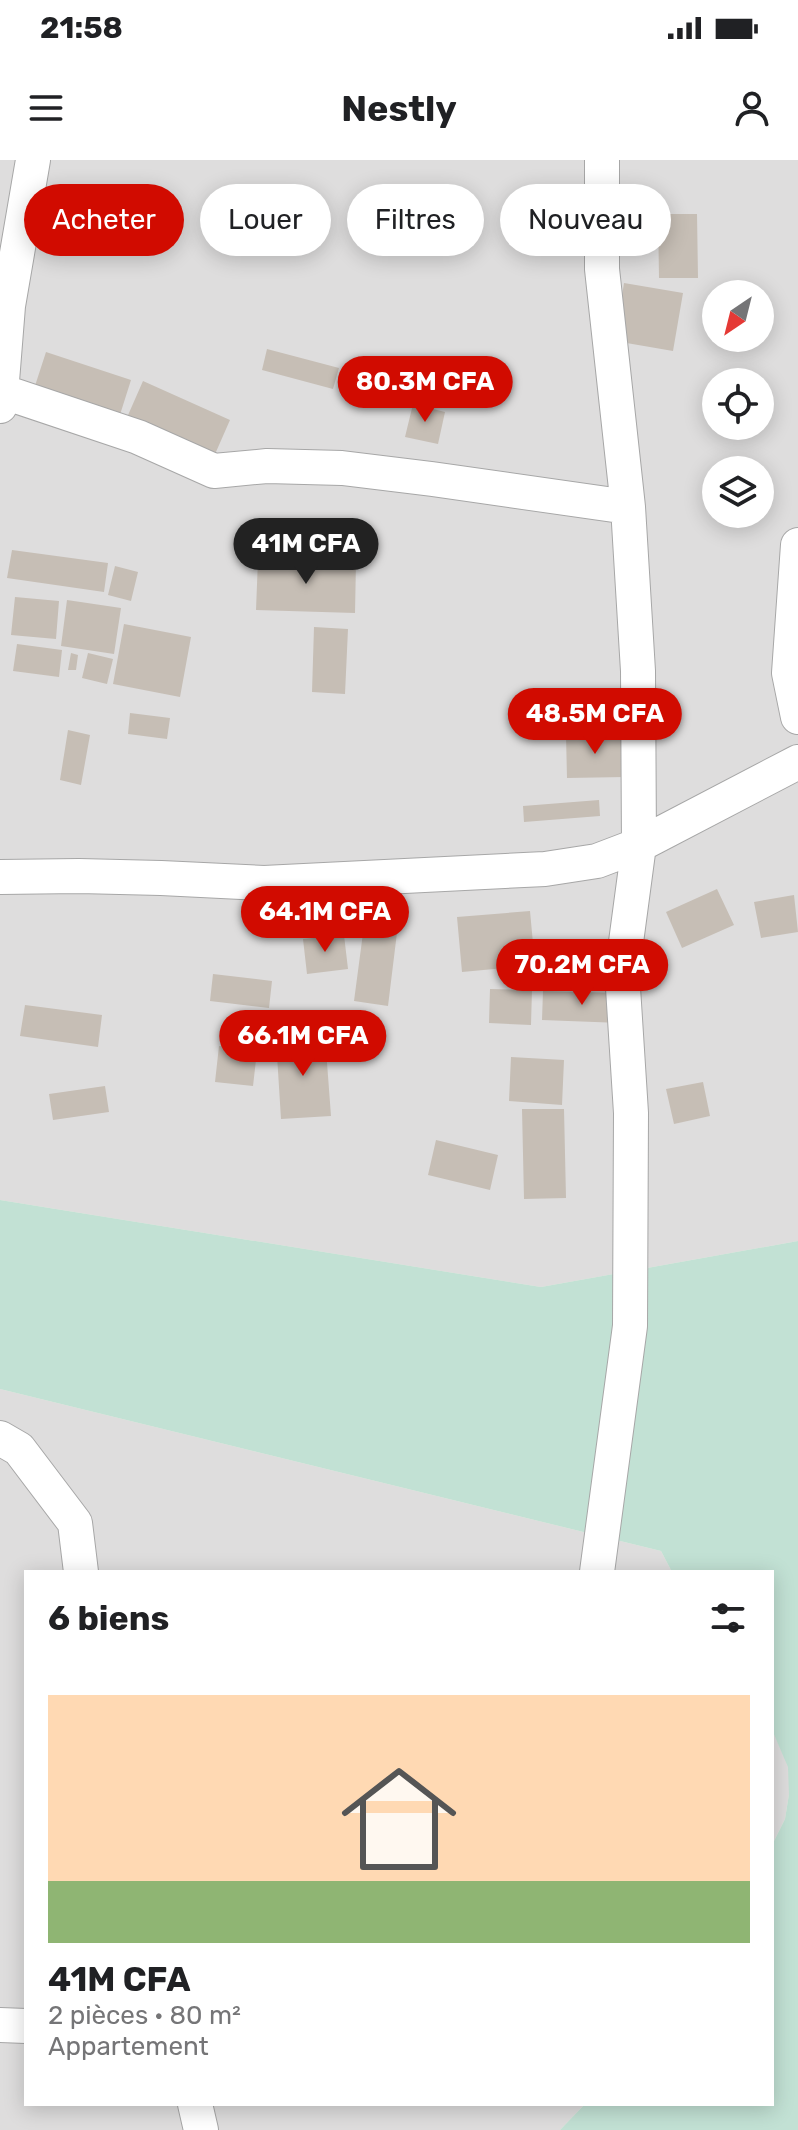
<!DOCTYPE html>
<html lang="fr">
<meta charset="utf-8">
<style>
:root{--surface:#fff;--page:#f6f6f6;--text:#202124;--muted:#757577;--line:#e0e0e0;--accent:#d10b00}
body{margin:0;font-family:Rubik,sans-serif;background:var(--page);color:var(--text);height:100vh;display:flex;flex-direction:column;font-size:30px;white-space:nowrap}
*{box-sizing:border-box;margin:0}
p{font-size:26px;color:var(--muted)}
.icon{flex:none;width:44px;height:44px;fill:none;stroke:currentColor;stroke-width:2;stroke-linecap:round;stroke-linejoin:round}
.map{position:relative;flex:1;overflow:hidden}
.sheet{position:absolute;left:24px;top:1410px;width:750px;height:536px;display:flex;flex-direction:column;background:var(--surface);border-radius:0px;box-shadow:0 4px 20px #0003}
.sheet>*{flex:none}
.banner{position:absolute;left:24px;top:24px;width:750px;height:72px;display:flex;gap:16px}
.needle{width:52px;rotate:215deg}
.controls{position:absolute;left:702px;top:120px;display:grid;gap:16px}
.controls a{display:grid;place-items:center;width:72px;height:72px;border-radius:50%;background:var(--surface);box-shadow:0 4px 20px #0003;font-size:40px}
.price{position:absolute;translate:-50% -68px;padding:0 18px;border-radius:28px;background:var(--accent);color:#fff;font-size:26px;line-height:52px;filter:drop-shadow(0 2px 4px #0008)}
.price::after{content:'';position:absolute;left:50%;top:48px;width:24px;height:18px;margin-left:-12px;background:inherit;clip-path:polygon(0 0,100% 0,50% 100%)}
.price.current{background:#222;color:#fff}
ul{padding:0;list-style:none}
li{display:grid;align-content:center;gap:16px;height:424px;padding:0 24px}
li+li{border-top:2px solid var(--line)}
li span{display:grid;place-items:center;height:248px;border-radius:0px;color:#555}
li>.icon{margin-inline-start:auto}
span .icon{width:144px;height:144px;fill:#fffc;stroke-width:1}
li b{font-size:34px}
h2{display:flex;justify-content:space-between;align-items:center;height:96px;padding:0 24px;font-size:34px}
.pill{padding:0 28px;border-radius:36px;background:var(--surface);box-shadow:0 4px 20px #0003;font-size:28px;line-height:72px}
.pill.current{background:var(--accent);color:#fff}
.status{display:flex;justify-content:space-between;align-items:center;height:56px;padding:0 40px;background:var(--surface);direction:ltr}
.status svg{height:22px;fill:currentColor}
header{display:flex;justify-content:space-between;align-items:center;height:104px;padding:0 24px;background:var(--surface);font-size:36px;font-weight:700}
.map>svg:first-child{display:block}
.residential{fill:#dedddd;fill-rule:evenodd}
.wetland{fill:#c2e1d4}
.building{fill:#c6beb5}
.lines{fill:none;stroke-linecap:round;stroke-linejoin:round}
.minor-casing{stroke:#a7a7a7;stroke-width:36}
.minor{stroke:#fff;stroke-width:34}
</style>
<div class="status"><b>21:58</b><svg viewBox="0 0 49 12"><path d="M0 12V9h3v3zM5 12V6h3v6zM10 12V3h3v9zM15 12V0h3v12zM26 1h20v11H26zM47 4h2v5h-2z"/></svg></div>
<header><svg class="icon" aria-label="menu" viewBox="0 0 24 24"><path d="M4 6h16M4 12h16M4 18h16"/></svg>Nestly<svg class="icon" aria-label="person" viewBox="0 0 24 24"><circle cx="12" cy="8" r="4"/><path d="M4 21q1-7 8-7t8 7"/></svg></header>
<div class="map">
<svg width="798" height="1970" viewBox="0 0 798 1970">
<rect width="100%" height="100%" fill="#f2eee6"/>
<path class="residential" d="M0,0h798v1081l-257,46 -541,-87zM716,134h44v44h-44zM716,222h44v44h-44zM716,310h44v44h-44z
M0,1229l661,162 11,21h-646v532h559l-25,26h-560z
M772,1570l17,37v27l-4,25 -13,26z"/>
<path class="wetland" d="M0,1040l541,87 257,-46v889h-238l25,-26h187v-259l13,-26 4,-25 -1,-27 -16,-37v-158h-100l-11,-21 -661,-162z"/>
<path class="building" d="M658,54h39l1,64h-39z
M624,123l59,10 -10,58 -58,-10z
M267,189l72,19 -6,21 -71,-19z
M46,192l85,28 -13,41 -85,-29z
M143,221l87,39 -18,41 -87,-39z
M413,244l32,8 -7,32 -33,-7z
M12,390l96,13 -4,29 -97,-14z
M258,399l98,3 -1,51 -99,-3z
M115,406l23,6 -7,29 -23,-6z
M15,437l44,4 -3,38 -45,-4z
M67,440l54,8 -7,46 -53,-8z
M124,464l67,13 -11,60 -67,-13z
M314,467l34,2 -3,65 -33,-2z
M17,484l45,6 -3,27 -46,-6z
M71,493l7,2 -2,15h-8z
M88,493l25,6 -6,25 -25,-6z
M130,553l40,5 -3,21 -39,-5z
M68,570l22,5 -9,50 -21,-5z
M566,575h58l1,42 -58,1z
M599,640l1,16 -76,6 -1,-16z
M717,729l17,36 -52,23 -16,-36z
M794,735l4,37 -37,6 -7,-36z
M367,743l33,5 -12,98 -34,-5z
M530,751l5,54 -73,7 -5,-55z
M344,775l4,34 -41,5 -4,-35z
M213,814l59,7 -3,27 -59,-7z
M490,829l42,1 -1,35 -42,-2z
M543,831l79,2 -1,30 -79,-3z
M25,845l77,10 -4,32 -78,-11z
M325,876l6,80 -50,3 -5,-80z
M219,886l38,5 -4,35 -38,-4z
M511,897l53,3 -2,45 -53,-4z
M703,922l7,34 -36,8 -8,-35z
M105,926l4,26 -56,8 -4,-26z
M522,949h42l2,89 -42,1z
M436,980l62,15 -8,35 -62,-15z"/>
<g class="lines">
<g class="minor-casing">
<path id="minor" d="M1,231l137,46 76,34 53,-5 75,2 90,11 196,28
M0,246l8,-100 25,-146
M798,385l-9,128 9,44
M0,717l79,-1 82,2 103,5 281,-14 52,-8 42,-16 159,-83
M0,1278l19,11 56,74 6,49
M597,1412l33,-246 1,-213 -9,-141 17,-127 -1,-174 -10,-164 -26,-238v-109
M0,1865l26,1
M195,1944l6,26"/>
</g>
<use href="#minor" class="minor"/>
</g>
</svg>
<div class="controls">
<a><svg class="needle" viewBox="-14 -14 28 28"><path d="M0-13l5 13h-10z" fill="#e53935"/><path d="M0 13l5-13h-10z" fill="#757577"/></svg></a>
<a><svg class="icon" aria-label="locate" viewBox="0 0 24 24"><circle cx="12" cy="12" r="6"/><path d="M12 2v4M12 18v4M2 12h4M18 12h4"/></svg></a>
<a><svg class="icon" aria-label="layers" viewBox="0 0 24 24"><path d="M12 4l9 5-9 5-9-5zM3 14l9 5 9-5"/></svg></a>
</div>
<b class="price" style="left:425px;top:264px">80.3M CFA</b>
<b class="price current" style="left:306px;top:426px">41M CFA</b>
<b class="price" style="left:595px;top:596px">48.5M CFA</b>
<b class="price" style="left:325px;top:794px">64.1M CFA</b>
<b class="price" style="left:582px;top:847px">70.2M CFA</b>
<b class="price" style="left:303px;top:918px">66.1M CFA</b>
<div class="banner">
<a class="pill current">Acheter</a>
<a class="pill">Louer</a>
<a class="pill">Filtres</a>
<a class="pill">Nouveau</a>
</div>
<section class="sheet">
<h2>6 biens<svg class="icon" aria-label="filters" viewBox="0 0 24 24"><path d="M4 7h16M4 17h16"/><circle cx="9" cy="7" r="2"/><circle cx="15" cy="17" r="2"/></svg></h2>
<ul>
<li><span style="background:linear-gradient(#ffd9b3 75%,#8fb573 0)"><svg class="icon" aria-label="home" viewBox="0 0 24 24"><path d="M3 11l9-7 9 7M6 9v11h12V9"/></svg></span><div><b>41M CFA</b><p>2 pièces · 80 m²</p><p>Appartement</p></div></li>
</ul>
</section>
</div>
